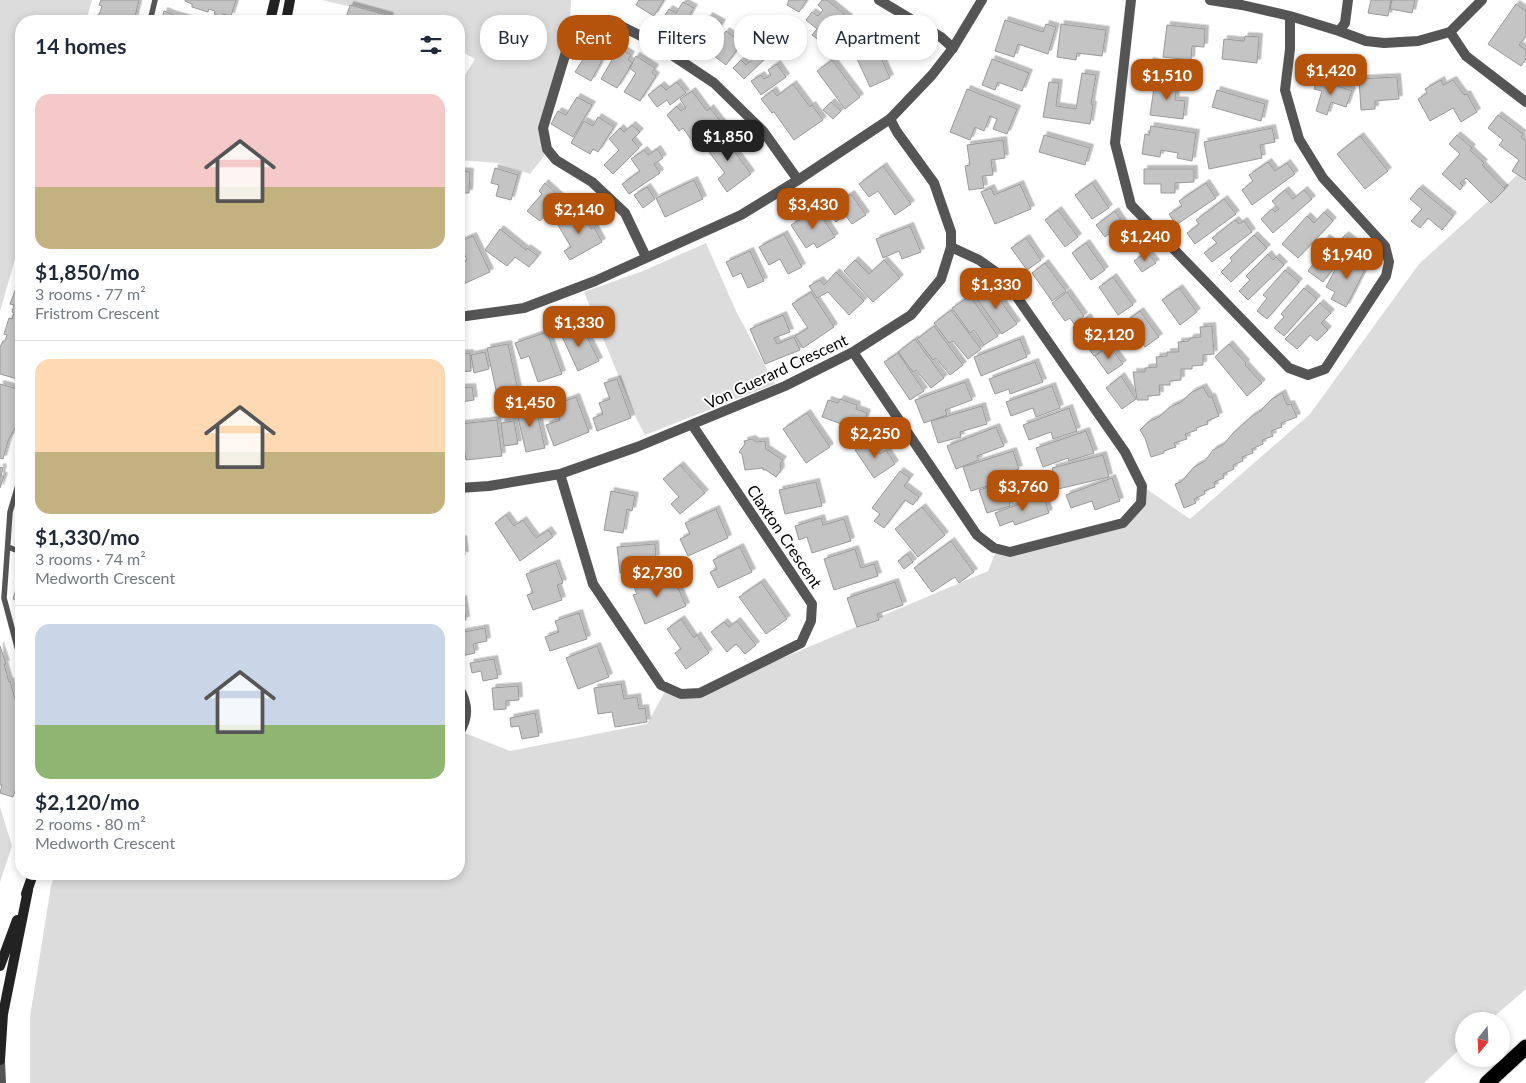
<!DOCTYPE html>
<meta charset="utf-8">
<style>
:root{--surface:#fff;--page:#f2f2f3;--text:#1f2937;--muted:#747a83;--line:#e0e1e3;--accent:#b45309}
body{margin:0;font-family:Lato,sans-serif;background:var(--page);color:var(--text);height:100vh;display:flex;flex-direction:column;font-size:19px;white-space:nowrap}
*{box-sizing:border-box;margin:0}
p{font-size:16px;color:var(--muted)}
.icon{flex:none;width:28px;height:28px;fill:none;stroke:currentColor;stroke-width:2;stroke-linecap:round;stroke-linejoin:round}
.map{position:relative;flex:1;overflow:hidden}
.side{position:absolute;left:15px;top:15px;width:450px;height:865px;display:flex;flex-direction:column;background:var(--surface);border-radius:20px;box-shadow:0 2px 8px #0003}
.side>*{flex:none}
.top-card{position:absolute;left:480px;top:15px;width:475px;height:45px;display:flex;gap:10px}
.needle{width:32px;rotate:198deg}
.fabs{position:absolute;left:1455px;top:1012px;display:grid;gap:10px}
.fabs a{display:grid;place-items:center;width:55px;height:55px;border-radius:50%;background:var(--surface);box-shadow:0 2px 8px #0003;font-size:25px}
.price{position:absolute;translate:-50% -42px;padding:0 11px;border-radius:10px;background:var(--accent);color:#fff;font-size:16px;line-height:32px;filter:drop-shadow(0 1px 2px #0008)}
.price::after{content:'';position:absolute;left:50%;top:30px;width:15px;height:11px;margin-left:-8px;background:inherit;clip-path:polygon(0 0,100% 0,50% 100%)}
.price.selected{background:#222;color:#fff}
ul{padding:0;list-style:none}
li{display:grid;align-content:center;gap:10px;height:265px;padding:0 20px}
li+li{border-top:1px solid var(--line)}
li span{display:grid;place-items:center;height:155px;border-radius:15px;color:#555}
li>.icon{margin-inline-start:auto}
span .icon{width:90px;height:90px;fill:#fffc;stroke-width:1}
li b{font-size:21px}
h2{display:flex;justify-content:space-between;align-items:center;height:60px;padding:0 20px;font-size:21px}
.chip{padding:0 18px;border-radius:20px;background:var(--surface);box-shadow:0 2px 8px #0003;font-size:18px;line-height:45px}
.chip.selected{background:var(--accent);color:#fff}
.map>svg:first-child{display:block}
.green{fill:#dcdcdc}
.building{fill:#c4c4c4;stroke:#999;filter:url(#shadow)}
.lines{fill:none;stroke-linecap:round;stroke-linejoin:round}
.motorway-casing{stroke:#dbdbdb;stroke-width:17}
.service{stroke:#555;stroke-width:5.5}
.minor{stroke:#555;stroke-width:10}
.tertiary{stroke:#555;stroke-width:10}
.secondary{stroke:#222;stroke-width:10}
.motorway{stroke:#000;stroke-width:15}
.labels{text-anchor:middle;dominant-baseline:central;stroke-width:4;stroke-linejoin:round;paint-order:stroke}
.street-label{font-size:16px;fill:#000;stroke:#fff}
</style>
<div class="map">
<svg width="1526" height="1083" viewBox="0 0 1526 1083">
<defs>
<filter id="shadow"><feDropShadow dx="3.5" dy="-3.5" stdDeviation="0" flood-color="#0004"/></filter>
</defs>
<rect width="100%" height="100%" fill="#fff"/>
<path class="green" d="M0,0h92l-6,21h-65v218l-21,72z
M322,0h249l-2,42 -17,55 -8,59 -14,18 -32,-11 -39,-3v-75l16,-26 -16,-9v-29h-70l1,-5z
M1526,167v822l-37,32h-25v24l-40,38h-1394v-66l21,-131 4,-12h404v-141l1,-2 50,20 137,-27 20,-36 33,5 288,-122 7,-17 15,-2 113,-29 15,-16 4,-21 48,33 120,-105 109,-150z
M706,243l30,68 39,73 -130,51 -10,-19 -51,-124 59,-21z
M0,807l12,39 -12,36z"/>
<path class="building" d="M101,0h38l-5,21h-40l1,-4 3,1 4,-12 -3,-1z
M185,0h51l-5,16 -8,-2 -1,3 -8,-3 1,-3 -6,-2 -1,3 -16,-5v-3l-7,-3z
M639,0h25l-10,16 -18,-11z
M789,0h18l-8,12 -12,-7z
M822,0h5l22,18 -7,9 -5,-5 -17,19 -8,-6 5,-6 -11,-9 6,-8 6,4 5,-6 -5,-5z
M1371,0h20l-3,16 -20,-3z
M1392,0h23l-3,13 -22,-4z
M683,2l11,6 -14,24 -19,-11 8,-12 7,4z
M1516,4l10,7v25l-7,9 7,5v9l-5,7 -33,-22z
M350,5l40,11 -1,5h-44z
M164,11l10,4 21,6h-34z
M709,16l13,7 -14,24 -19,-11 5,-9 7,3z
M1005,20l38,12 3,-8 10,3 -8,27 -30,-10 -4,13 -19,-6z
M1061,24l45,6 -4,26 -25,-3 -1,7 -19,-3z
M1167,25l38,4 -1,18 -12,-1 -1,14 -28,-3z
M868,29l22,49 -20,9 -18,-39 6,-3 -4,-10z
M726,31l16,12 -16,22 -12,-9 3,-5 -2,-5z
M1245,36l14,1 -2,26 -35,-4 2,-20 20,2z
M586,37l19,10 -3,6 3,2 -14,26 -16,-9 12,-19 -8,-4z
M761,43l10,10 -27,26 -11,-11 8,-8 5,5 11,-10 -4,-4z
M613,44l18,11 -3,5 5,3 -16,25 -16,-9 11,-19 -6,-4z
M636,56l19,12 -3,5 4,3 -16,25 -16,-9 12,-19 -7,-5z
M992,59l37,14 -7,18 -24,-9 -3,8 -13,-5z
M832,60l28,37 -15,12 -28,-38z
M1150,61l17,5 -2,7 -17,-5z
M777,64l9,13 -25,18 -10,-14 10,-6 3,4 7,-4 -3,-5z
M1082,73l14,2 -5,29 2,1 -3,19 -47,-7 6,-35 10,1 -3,23 20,3z
M1397,77l2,22 -24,2v8l-14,1 -2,-31z
M1318,79l34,12 -6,16 -15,-5 -4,13 -11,-4 6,-20 -8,-2z
M1441,80l2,5 10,-5 11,15 3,-1 10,18 -16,10 -8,-14 -23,13 -12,-22 9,-6 -2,-4z
M1155,81l22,3 -2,16 10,1 -2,18 -33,-4z
M677,82l9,11 -16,12 -3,-5 -10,7 -9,-12 13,-10 5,5z
M793,84l17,23 2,-2 11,15 -29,20 -20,-28 -2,1 -11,-14 12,-9 4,6z
M967,89l50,20 -10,25 -14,-5 4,-10 -7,-3 -6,15 -9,-4 -5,13 -20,-8z
M1217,90l48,14 -4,17 -49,-14z
M692,91l15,20 3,-3 15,19 -28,21 -14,-20 -4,3 -12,-16 10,-9 4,5 5,-3 -6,-9z
M577,97l15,8 -19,32 -22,-13 7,-13 8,4z
M831,102l10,9 -8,8 -10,-9z
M1498,115l25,19 -2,3 5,4v39l-14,-9 7,-11 -20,-15 4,-5 -15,-12z
M598,117l16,10 -16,25 -5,-3 -3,5 -19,-11 13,-22 9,5z
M632,125l8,7 -8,8 7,8 -26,26 -9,-9 15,-15 -10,-11 11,-11 4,4z
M1151,126l45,7 -4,28 -15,-3 1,-5 -17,-3 -1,7 -18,-3 3,-20 4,1z
M1272,128l3,14 -15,3 2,13 -53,11 -5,-27z
M727,132l9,13 -4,3 19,26 -24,18 -9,-13 7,-6 -19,-25z
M1044,135l46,13 -5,17 -46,-13z
M1457,135l15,13 -2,2 14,13 -2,2 23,24 -14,14 -25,-25 -6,5 3,3 -3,4 -18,-16 18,-20 -11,-10z
M1360,136l28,35 -23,18 -28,-35z
M1003,140l2,18 -14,2 2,15 -11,1 2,12 -15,2 -4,-24 5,-1 -3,-20z
M657,149l6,9 -9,6 6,9 -31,21 -7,-10 18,-13 -9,-12 13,-9 4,5z
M1268,162l7,9 12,-8 8,11 -43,31 -10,-15 11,-9 -4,-6z
M883,166l28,38 -16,11 -17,-24 -9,6 -10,-13z
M495,168l23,7 -7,25 -15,-4 3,-11 -8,-2z
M1144,169h50v13l-19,1v10h-14v-9h-17z
M459,171l11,1 -1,21h-10z
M694,180l9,19 -38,18 -9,-19z
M545,183l15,14 -20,24 -13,-10 15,-17 -3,-3z
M1092,183l17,25 -17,11 -17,-24z
M1206,183l10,15 -40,27 -7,-11 13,-8 -3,-5z
M1020,184l11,25 -36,15 -14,-32 10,-4 3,7z
M647,187l8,12 -12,9 -9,-13z
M1419,188l34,28 -11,14 -14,-12 -8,10 -9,-7 11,-12 -12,-10z
M1285,190l8,9 11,-9 8,9 -39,34 -12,-14 11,-10 3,3 4,-3 -7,-8z
M851,194l15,21 -14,9 -7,-9 -9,7 -12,-17 12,-9 4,5z
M1224,199l12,15 -41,30 -8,-11 12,-9 -3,-4z
M817,209l18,28 -18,11 -3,-5 -8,5 -15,-23z
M1058,210l20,27 -13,10 -20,-27z
M582,211l9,18 3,-2 8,15 -32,18 -6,-9 7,-4 -13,-22z
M1115,211l8,12 -18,14 -9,-12z
M1324,212l9,9 -35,37 -16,-14 25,-28 7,7z
M1235,220l4,4 5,-3 8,11 -40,30 -8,-9 13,-10 -5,-5z
M910,226l11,26 -19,7 -3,-8 -16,7 -7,-19z
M500,229l26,21 1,-2 11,8 -9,11 -14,-10 -8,9 -22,-16z
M784,234l18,33 -14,7 -8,-15 -11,6 -10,-18z
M1254,235l13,13 -36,34 -10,-10 11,-11 -2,-3z
M1345,235l9,7 -31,40 -15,-11 11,-15 -4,-3 11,-15 10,7z
M473,236l17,36 -31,14v-24l1,2 7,-4 -8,-18z
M1026,238l15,22 -14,10 -16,-22z
M1086,243l19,27 -14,10 -19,-27z
M750,251l14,30 -16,7 -7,-15 -8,4 -7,-15z
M1147,252l9,11 -14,9 -8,-11z
M1268,254l5,6 3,-3 8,8 -36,35 -9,-9 11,-11 -4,-4z
M1356,256l13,6 -23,45 -15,-8 4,-7 -9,-5 13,-25 11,6z
M855,260l14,14 15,-14 16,18 -27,24 -29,-31z
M1045,263l21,28 -14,10 -20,-28z
M1285,270l14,12 -32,37 -10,-8 10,-13 -4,-3z
M836,272l28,29 -15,14 -21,-23 -11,6 -8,-12 11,-6 4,5z
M1113,277l20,28 -15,10 -19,-28z
M21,281v99l-21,-6v-27l3,-6h2l2,-6 -3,-1 5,-16 3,1 2,-6 -2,-1 2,-7 -4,-1 6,-16 2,1z
M990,286l27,38 -15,10 -27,-38z
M1179,288l18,24 -17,13 -18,-25z
M1304,288l13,11 -33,37 -10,-8 10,-11 -3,-3z
M811,292l23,35 -31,21 -8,-12 13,-8 -16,-24z
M1067,292l17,24 -10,8 -4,-6 -5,3 -13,-18z
M970,296l28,40 -14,9 -10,-15 -4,3 -18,-25z
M1320,303l11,10 -10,10 7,7 -11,11 -7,-6 -13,14 -12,-10z
M951,310l30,39 -13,10 -15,-18 -4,2 -15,-20z
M1140,311l19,26 -14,10 -19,-26z
M783,315l7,17 -16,6 3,6 17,-7 6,13 -35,14 -15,-35z
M593,316l6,13 -14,7 -6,-13z
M1087,317l21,29 -14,10 -21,-29z
M571,324l8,15 7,-4 13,26 -21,10 -19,-41z
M934,326l29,39 -13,10 -14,-17 -3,2 -16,-21z
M1212,326l2,28 -11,1v10l-11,1v3h-11v11l-11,1v4h-11l1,10 -12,1v4h-11l-4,-28h12v-4l12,-1 -1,-10 11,-1v-4h12l-1,-10 11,-1 1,-3 11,-1 -1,-10z
M547,332l15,42 -24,8 -9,-26 -8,3 -6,-16z
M915,339l29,39 -13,10 -15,-18 -3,2 -15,-20z
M1020,339l7,18 -46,19 -7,-19z
M508,344l10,46 -21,5 -10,-47z
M1229,344l17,19 -1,2 17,18 -15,13 -32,-39z
M1110,346l13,18 -15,10 -13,-18z
M485,352l4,17 -15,4 -3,-18z
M470,353l1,18 -12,1v-18z
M898,353l26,38 -14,9 -26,-38z
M1035,362l8,20 -33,12 -1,-5 -14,5 -6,-15z
M1121,376l15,23 -14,10 -16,-21z
M617,379l14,39 -34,13 -4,-13 10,-4 -4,-11 11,-4 -6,-16z
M965,382l7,18 -27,10 2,5 -23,8 -9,-23z
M0,384l21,6v10l-3,10 -1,14 -9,17 -5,18 -3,-1z
M1052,386l8,22 -24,9 -3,-9 -22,8 -5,-14z
M472,387l2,13 -13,2 -1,-14z
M1203,387l6,10h3l7,19 -12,5 1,3 -12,4 1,2 -12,4 2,5 -13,4 2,4 -12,4v2l-13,4 -6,-19 -5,-8 8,-8 11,-5 11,-10 11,-5 11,-10z
M1282,393l5,12 4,-1 6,13 -16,6 1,4 -11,4 2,5 -11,4 1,4 -11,5 1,4 -11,4 1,4 -10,4 1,4 -11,5 1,4 -10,4 1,5 -11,4 1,3 -11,5 2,4 -12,5 -9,-24 6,-2 13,-15 11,-6 8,-11 11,-6 9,-11 19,-17 10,-6v-1l10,-10z
M576,397l13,35 -35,14 -8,-21 14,-5 -6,-15z
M840,399l17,6 -1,4 11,4 -6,18 -39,-14 6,-17 10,3z
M535,405l10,43 -19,4 -10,-43z
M982,406l5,18 -27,8 1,5 -23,6 -7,-22z
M1069,408l8,23 -24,8 -2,-7 -22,8 -6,-15z
M807,413l23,34 -24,16 -23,-34z
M497,420l5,36 -36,4 -5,-36z
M514,421l4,23 -14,2 -3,-23z
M996,427l8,19 -27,10 2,4 -23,9 -9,-23z
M1086,431l8,22 -25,8 -1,-3 -25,9 -7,-19z
M752,439l4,3 9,-1 1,8 17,11 -3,4 1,6 -5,7 -10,-7h-3v-2l-18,2 -3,-16 -3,-2 6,-8 -1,-3z
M871,440l9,14 6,-4 9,14 -21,14 -19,-28z
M1013,451l6,18 -27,9 2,6 -23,7 -8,-24z
M1103,455l6,22 -51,12 -6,-21z
M680,465l25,28 -25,21 -9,-10 8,-7 -16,-18z
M0,467l3,1 -2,8h3l-4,12z
M900,471l10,7 -6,8 15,11 -6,8 -8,-5 -21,28 -10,-7 6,-7 -8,-6z
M1029,474l6,18 -26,9 1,5 -23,7 -8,-23z
M1112,478l8,23 -25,9 -3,-9 -21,7 -5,-13z
M816,482l6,24 -37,8 -6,-24z
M611,491l24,5 -3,15 -5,-2 -4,24 -19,-3z
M1043,495l6,18 -34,12 -2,-4 -13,5 -5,-13z
M922,507l23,28 -27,22 -23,-28z
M716,509l12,29 -40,18 -8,-17 10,-5 -5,-11z
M506,515l8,11 9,-6 13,18 12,-8 5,7 -33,24 -25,-38z
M821,518l2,7 21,-6 7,22 -39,12 -5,-16 -8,3 -4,-14z
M463,539l2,16h-6v-15z
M951,541l23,31 -15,11 -4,-6 -23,15 -18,-24z
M655,544l1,14 -12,1 1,12 -25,2 -3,-26z
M740,547l12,25 -34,16 -8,-16 7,-3 -4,-9z
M855,549l6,19 13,-4 4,12 -44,14 -10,-31z
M907,554l6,8 -9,7 -6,-8z
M556,563l7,20 -6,2 5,15 -29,10 -6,-15 6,-2 -7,-19z
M21,573v32h-1l1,-3 -8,-3z
M660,574l5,11 10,-4 11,25 -41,18 -12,-29 4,-1 -4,-9z
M761,582l26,37 -21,15 -27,-37z
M895,582l8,23 -26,9 2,6 -22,7 -10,-29z
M463,599l3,21 -7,1v-21z
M579,613l8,26 -37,12 -5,-14 14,-5 -4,-11z
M681,619l13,19 3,-3 12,18 -23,16 -11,-16 6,-4 -14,-20z
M737,621l19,24 -11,9 -9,-10 -9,8 -16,-20 13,-10 5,5z
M485,628l2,13 -14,3 2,9 -13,3 -3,-23z
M0,646l6,18h-2l5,18 1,-1 11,39v29l-5,1 2,9h3v13l-2,1 -1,3 2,1 -7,20 -13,-4 2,-8h-2z
M597,646l12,31 -31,12 -12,-31z
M494,659l4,19 -15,3 -2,-10 -9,2 -2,-10z
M621,684l3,15 13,-2 2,12 6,-1 2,14 -32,5 -3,-15 -14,2 -4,-26z
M518,686l1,14 -13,1v8l-12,1 -2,-22z
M535,713l4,23 -17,3 -3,-13 -8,1 -1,-9z"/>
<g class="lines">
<g class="motorway-casing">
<path id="motorway" d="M1487,1083l39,-36"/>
</g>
<path class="service" d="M150,21l5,-21
M21,475l-11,37 -6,86 17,64
M8,547l13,5"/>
<path class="minor" d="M879,0l62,37 12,11
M1131,0l-16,143 16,62 158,163 19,7 17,-6 61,-93 3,-14 -4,-16 -62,-68 -24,-39 -14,-49 5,-41v-33
M1210,0l32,5 48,11 49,15 27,10 18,2 34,-2 32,-9 32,-32
M1339,31l6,-8 3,-23
M1450,32l16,24 60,46
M646,257l-21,-44 -33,-31 -36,-22 -9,-11 -4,-21 26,-86 11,-12 16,-6 25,2 30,15 63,42 49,48 35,49
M853,352l124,183 17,13 16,4 113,-29 18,-20 1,-17 -17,-34 -122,-175 -24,-17 -28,-13
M560,474l33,110 68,101 20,9 19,-1 101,-50 10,-22 1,-17 -119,-178
M459,488l30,-2 71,-12 77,-27 148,-61 68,-34 58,-37 30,-36 10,-32v-15l-17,-49 -37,-51 -7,-13
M459,688c9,16 10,29 0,45"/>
<path class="tertiary" d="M459,317l65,-9 71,-27 146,-66 57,-35 92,-61 42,-44 21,-27 29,-48
M0,1061l1,22"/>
<path class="secondary" d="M270,21l5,-21
M286,21l4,-21
M26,894l7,-20
M0,966l17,-46
M0,1060l3,-46 25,-124"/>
<use href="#motorway" class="motorway"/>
</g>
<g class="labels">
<g class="street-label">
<text transform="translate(776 371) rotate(-25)">Von Guerard Crescent</text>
<text transform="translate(785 536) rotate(56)">Claxton Crescent</text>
</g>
</g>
</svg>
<div class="fabs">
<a><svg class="needle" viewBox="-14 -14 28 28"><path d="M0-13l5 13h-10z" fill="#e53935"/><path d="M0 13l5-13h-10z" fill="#747a83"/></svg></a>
</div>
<b class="price" style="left:1331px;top:96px">$1,420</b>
<b class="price" style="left:1167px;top:101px">$1,510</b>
<b class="price selected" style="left:728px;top:162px">$1,850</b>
<b class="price" style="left:813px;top:230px">$3,430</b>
<b class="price" style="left:579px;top:235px">$2,140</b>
<b class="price" style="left:1145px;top:262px">$1,240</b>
<b class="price" style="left:1347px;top:280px">$1,940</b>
<b class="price" style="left:996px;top:310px">$1,330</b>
<b class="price" style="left:579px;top:348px">$1,330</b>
<b class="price" style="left:1109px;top:360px">$2,120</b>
<b class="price" style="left:530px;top:428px">$1,450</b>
<b class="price" style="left:875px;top:459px">$2,250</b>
<b class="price" style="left:1023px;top:512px">$3,760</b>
<b class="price" style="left:657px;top:598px">$2,730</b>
<div class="top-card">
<a class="chip">Buy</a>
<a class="chip selected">Rent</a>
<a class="chip">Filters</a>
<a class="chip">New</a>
<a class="chip">Apartment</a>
</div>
<section class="side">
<h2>14 homes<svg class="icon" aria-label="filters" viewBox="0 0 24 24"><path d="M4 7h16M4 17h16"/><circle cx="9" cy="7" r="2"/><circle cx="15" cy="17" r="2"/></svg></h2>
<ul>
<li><span style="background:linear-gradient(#f6c9c9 60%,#c2b280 0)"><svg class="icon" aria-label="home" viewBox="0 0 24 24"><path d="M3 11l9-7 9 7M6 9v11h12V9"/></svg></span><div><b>$1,850/mo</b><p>3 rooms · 77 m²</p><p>Fristrom Crescent</p></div></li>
<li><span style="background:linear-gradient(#ffd9b3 60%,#c2b280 0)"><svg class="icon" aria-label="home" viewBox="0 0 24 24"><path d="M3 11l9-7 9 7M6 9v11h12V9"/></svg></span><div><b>$1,330/mo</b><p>3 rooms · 74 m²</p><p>Medworth Crescent</p></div></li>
<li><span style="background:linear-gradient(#c9d6e8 65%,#8fb573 0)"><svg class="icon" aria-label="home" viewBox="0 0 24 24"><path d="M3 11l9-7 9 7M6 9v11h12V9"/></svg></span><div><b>$2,120/mo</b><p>2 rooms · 80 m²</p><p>Medworth Crescent</p></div></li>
</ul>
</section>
</div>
